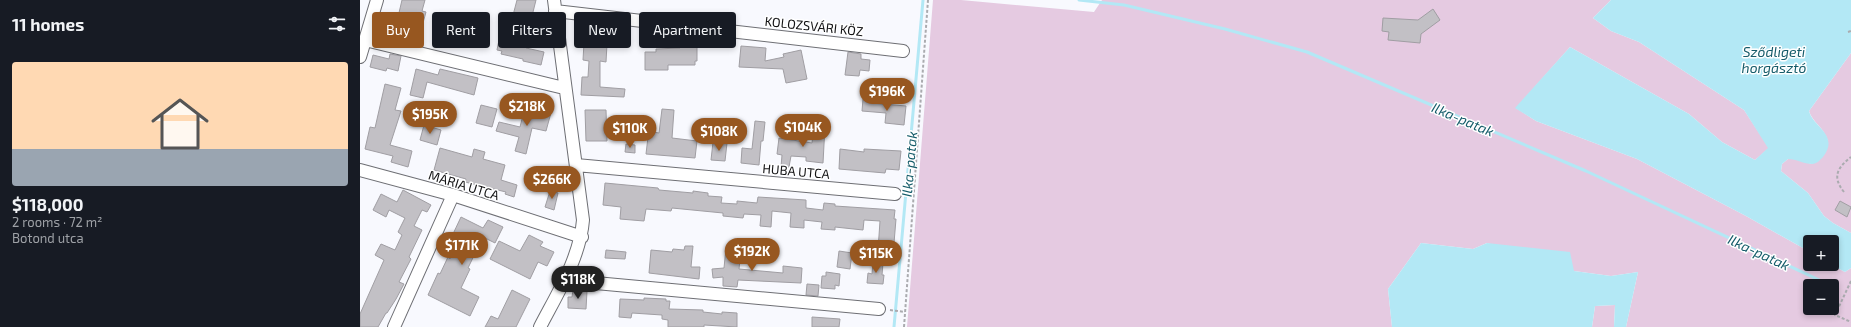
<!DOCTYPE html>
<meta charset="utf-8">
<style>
:root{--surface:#171b24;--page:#20242c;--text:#f1f3f6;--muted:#9ea1a6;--accent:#975720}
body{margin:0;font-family:"Exo 2",sans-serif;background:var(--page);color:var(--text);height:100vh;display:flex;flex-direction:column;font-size:15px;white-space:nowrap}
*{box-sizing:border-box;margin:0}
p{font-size:13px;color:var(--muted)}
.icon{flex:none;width:22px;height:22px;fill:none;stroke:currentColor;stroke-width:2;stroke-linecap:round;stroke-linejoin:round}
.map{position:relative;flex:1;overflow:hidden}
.sheet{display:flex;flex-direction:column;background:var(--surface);width:360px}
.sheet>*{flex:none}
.banner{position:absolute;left:12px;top:12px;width:380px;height:36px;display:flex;gap:8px}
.tools{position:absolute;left:1443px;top:235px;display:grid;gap:8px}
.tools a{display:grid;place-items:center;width:36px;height:36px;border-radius:4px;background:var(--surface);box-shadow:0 2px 6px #0003;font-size:20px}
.price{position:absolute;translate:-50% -34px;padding:0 9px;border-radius:14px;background:var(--accent);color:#fff;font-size:13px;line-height:26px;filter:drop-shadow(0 1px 2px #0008)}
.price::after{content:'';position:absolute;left:50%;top:24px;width:12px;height:9px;margin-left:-6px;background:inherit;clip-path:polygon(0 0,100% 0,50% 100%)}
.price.active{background:#222;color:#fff}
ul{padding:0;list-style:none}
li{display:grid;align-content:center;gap:8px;height:212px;padding:0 12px}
li span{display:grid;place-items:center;height:124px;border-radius:4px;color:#555}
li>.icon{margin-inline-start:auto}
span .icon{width:72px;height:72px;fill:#fffc;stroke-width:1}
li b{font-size:17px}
h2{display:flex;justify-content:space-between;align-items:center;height:48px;padding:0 12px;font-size:17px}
.pill{padding:0 14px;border-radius:4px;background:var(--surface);box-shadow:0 2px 6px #0003;font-size:14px;line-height:36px}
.pill.active{background:var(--accent);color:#fff}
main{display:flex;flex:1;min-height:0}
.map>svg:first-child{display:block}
.green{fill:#e5cae1;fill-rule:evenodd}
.water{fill:#b3e8f5}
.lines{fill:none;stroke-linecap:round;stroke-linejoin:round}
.stream{stroke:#b3e8f5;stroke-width:3}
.building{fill:#c2c0c5;stroke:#a09ea3}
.minor-casing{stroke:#6e6f74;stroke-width:14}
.path{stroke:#aaabaf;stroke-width:2;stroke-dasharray:3 2;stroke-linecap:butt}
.minor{stroke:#fff;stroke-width:12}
.labels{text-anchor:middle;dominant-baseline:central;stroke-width:3;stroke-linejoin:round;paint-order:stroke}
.street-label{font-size:13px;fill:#121214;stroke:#fff}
.water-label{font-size:14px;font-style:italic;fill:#155c6a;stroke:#fff}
</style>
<main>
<section class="sheet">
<h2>11 homes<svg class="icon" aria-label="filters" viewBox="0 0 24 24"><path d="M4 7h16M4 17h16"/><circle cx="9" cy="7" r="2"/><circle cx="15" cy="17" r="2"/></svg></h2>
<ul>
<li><span style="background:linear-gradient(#ffd9b3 70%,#9aa5b1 0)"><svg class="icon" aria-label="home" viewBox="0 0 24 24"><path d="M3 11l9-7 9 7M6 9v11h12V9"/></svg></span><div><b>$118,000</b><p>2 rooms · 72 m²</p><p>Botond utca</p></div></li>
</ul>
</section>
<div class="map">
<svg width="1491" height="327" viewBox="0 0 1491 327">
<rect width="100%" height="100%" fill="#f8f9fe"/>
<path class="green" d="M573,0h28l133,12 8,-12h509l-18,18 18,13 28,11 105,68 25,38 -14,12 -33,-18 -33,-28 -119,-67 -54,61 20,13 101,38 109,57 64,36v12h20l15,8 6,-4v59h-225l12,-55 -27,4 -37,-5 -87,-28 -14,6 -52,-6 -33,46 4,38h-485zM1450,286h22v22h-22z
M1491,53v180l-18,-10 -9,-7 -16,-23 -27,-22 1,-7 6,-5h7l17,5 16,-23c-4,-14 -16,-19 -19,-30z
M1255,305l-1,22h-22l3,-21z"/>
<path class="water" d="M1251,0h240v53l-42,58c4,16 31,24 14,46 -3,3 -6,7 -11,7 -8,0 -16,-5 -24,-5l-6,5 -1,7 27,22 16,23 9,7 18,10v35l-6,4 -15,-8h2v-22h-22v10l-64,-36 -109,-57 -101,-38 -21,-13 55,-61 119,67 33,28 33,18 13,-12 -24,-38 -105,-68 -28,-11 -18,-13z
M1061,243l52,6 14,-6 83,9 4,19 37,5 27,-4 -12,55h-12l1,-22 -20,1 -3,21h-200l-4,-38z"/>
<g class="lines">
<path class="stream" d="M719,0l45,5 101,24 82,23 279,119 246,115
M534,327l29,-327"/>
</g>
<path class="building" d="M42,0h23l-3,11 4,1 -5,18 -24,-7 -1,4 -14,-4 3,-9 13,3z
M157,0h19l-4,16 -9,-1 -4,17 11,3 -4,13 18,4 -3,13 -18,-4v-2l-22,-5 1,-3 -5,-1 2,-10 7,2z
M1073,9l7,11 -19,14 -1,9 -32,-3 1,-8 -7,-1 1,-13 35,2z
M108,16l10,3 -8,25 -21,-7 4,-12 11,3z
M320,40h15l2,2v19h-2v4h-27v5h-23v-18h11v-3l24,-1z
M224,43l23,1 -1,18 -6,-1v26l25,2 -1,8 -43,-2 1,-18h6l1,-16 -6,-1z
M381,46l25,2 -1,13 19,-4 -1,-3 18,-4 6,29 -21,4 -3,-14 -44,-2z
M488,52l13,2v5l9,1 -1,11 -9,-1 -1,6 -14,-1z
M30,54l11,2 -3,15 -11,-3 -1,3 -16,-4 3,-12 16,4z
M56,69l22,6 2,-6 38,9 -4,17 -47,-13 -4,16 -13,-3z
M25,84l16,4 -6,22 6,1 -11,34 22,6 -4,16 -17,-5 2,-6 -28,-7 5,-22 5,1z
M503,99l8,1v3l35,3 -2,19 -19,-2 1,-10 -24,-2z
M121,105l16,4 -5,18 -16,-4z
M180,106l12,3 -6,22 -14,-3 -6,26 -11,-3 4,-14 -23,-6 3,-9 21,5 4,-16 14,4z
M302,109l12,1 -2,28 25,3 -2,17 -49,-4 2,-17h4l1,-5 6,1z
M225,110h21l1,31h-21z
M395,121l10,1 -2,19h-2l-2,24 -18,-2 1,-15 10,1z
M64,125l17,5 -4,15 -17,-5z
M454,125l11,1 -2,37 -17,-2v-4l-15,-1 -2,11h-8l1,-12 -5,-1 2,-16 33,5z
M353,142l14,1 -2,18 -14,-1z
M266,144l9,1v8l-10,-1z
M80,148l32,9 2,-8 11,3 -2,7 22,6 -4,15 16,5 -3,12 -9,-3 1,-2 -41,-10 1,-3 -32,-9z
M480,149l24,3v-3l37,2 -2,19 -13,-1 -1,4 -46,-4z
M245,183l53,5 1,2 34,3v-2l15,2v3l14,1 -1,6 16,1v-3l20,2 1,-6 48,3v8l17,2 1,-7 11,1v2l60,4 -1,9h2l-2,24 -2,-1 -1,9 -13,-1 2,-29 -16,-1 -1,10 -28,-3v3l-14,-1 1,-7 -18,-2v8l-14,-1 1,-14 -19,-2 -1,16 -11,-1 1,-11 -17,-1 -1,4 -20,-2v-3l-51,-5 -1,3 -25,-2 -2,12 -24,-2 1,-12 -18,-2z
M43,190l28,15 -4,7 -5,-2 -8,16 8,4 -13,27 2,2 -12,23 5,2 -8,15 -9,14h-1l-8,14h-18v-13l24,-54 -9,-5 6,-11 14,6 7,-15 -4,-3 7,-14 -16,-8 -3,7 -13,-7 8,-16 16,8z
M190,191l8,2 -4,17 -9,-3z
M1480,201l11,6 -4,10 -12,-7z
M101,217l22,11 5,-8 15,7 -8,16 -12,-6 -15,31 2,1 -9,19 18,9 -9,19 -42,-21 10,-22 2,1 8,-17 2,2 10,-21 -7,-4z
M169,235l14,7 -3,4 14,6 -7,14 -9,-4 -8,17 -40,-20 9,-18 21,10z
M325,246h8l-2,21h9l-1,12 -50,-6 2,-23 21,2 1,-3 11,1z
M366,248l15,2 -2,19 44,4v-7l19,2 -1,15 -63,-3 -1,7 -14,-1v-9l-10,1 -1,-9 12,-1z
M246,250l20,2 -1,7 -20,-1z
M479,251l13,2 -2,16 -13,-2z
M513,262l10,1 -1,12h2l-1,9 -16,-1 1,-10 4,1z
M466,272l14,2 -1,12 -4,-1v4l-14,-1 1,-12h4z
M447,284l12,1 -1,11 -12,-1z
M152,290l18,9 -14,28h-31l6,-11 7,3z
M213,290l14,1 -1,18 -18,-1v-11h4z
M284,298l22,1v2h4l-1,8 34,1v2l19,2v-2l15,1v14l-33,-2v2h-36v-7l-6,-1v-4l-30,-2 -1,5 -12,-1 1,-18 24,1z
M452,317l28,2 -1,8h-27z"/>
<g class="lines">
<g class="minor-casing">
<path id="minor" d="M195,11l348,40
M5,40l199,48
M0,57l17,-57
M216,165l319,29
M0,170l93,25 129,42
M203,280l316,29
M34,327l59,-132
M180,327c17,-33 40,-69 43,-107l-29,-220"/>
</g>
<path class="path" d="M1488,32l3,-1
M1484,192c-12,-15 -7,-24 7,-35
M544,194l9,1
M1491,281l-16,34 16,7
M530,310l15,2
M544,327l24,-327"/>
<use href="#minor" class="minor"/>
</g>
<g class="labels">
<g class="street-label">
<text transform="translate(454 26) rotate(6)">KOLOZSVÁRI KÖZ</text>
<text transform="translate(436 171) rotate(5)">HUBA UTCA</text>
<text transform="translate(104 185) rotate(17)">MÁRIA UTCA</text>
</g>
<g class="water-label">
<text x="1414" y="51">Sződligeti<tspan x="1414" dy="16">horgásztó</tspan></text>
<text transform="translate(1103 119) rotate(23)">Ilka-patak</text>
<text transform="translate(549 164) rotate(-85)">Ilka-patak</text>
<text transform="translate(1399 252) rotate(25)">Ilka-patak</text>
</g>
</g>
</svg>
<div class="tools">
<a>+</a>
<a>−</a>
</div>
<b class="price" style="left:527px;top:112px">$196K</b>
<b class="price" style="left:167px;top:127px">$218K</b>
<b class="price" style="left:70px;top:135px">$195K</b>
<b class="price" style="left:443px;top:148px">$104K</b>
<b class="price" style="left:270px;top:149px">$110K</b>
<b class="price" style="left:359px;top:152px">$108K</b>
<b class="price" style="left:192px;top:200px">$266K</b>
<b class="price" style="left:102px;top:266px">$171K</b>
<b class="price" style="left:392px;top:272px">$192K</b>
<b class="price" style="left:516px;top:274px">$115K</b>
<b class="price active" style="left:218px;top:300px">$118K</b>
<div class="banner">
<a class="pill active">Buy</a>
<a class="pill">Rent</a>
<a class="pill">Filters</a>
<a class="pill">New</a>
<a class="pill">Apartment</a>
</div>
</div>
</main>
